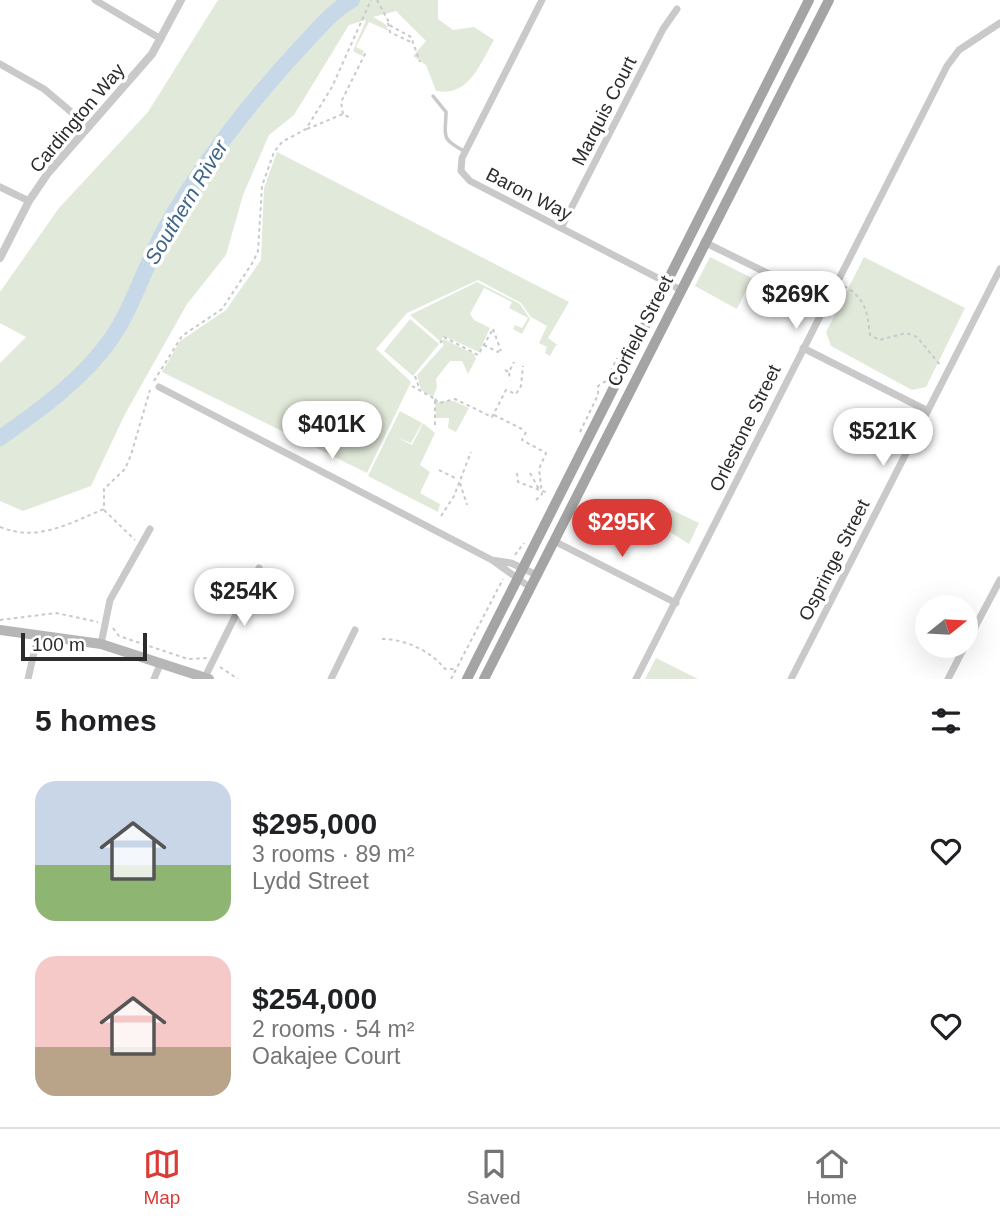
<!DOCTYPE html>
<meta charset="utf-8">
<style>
:root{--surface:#fff;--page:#f2f2f2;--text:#202124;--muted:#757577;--line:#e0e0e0;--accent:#db3b36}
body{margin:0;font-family:Helvetica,sans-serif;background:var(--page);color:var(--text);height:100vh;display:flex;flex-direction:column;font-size:26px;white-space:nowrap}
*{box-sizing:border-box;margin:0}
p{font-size:23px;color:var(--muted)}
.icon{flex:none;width:38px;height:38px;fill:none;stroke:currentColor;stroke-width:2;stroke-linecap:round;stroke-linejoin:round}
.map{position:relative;height:679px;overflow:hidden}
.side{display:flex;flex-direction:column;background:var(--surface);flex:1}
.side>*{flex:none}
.needle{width:46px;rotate:72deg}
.fabs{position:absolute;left:915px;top:595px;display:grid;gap:14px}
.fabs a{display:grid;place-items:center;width:63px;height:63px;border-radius:50%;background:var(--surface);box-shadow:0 7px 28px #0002;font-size:35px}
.scale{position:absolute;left:21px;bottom:18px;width:126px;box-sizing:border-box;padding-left:7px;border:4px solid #2c2c2c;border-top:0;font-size:19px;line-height:24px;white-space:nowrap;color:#2c2c2c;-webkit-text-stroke:5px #fff;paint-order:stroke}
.price{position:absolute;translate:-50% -60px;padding:0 16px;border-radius:24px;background:#fff;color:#222;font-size:23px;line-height:46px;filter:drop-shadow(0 2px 4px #0008)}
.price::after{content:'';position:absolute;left:50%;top:42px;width:21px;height:16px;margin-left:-10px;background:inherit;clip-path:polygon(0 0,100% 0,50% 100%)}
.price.current{background:var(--accent);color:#fff}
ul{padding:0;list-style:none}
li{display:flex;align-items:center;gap:21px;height:175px;padding:0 35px}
li span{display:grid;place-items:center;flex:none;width:196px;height:140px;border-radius:21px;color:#555}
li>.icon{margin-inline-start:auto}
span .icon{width:84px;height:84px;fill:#fffc;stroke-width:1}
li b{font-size:30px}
h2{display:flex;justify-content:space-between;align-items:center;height:84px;padding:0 35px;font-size:30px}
.menu{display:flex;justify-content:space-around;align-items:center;height:98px;border-top:2px solid var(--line);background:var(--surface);font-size:19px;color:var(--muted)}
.menu a{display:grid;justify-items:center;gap:4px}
.menu .current{color:var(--accent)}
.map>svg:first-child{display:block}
.green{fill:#e1e9da}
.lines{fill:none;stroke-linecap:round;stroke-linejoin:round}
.river{stroke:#c7d8e8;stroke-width:16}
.path{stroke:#c9c9c9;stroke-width:2;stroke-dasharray:3.5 3.5;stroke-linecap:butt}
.service{stroke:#c9c9c9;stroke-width:3.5}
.minor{stroke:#c9c9c9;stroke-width:7}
.tertiary{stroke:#c9c9c9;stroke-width:8}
.secondary{stroke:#b6b6b6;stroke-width:10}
.primary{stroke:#a4a4a4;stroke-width:10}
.labels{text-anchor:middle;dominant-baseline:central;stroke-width:7;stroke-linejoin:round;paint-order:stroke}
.street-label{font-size:19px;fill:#2c2c2c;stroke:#fff}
.water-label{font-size:21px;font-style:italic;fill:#3f6589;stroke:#fff}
</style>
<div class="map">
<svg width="1000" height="679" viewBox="0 0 1000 679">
<rect width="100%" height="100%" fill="#fff"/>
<path class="green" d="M218,0h220v19l15,11 21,-3 20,13c-14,24 -25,57 -58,51l-10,-26 -13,-9 13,-15 -30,-30 -23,6 12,7 4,7 -20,-9 -13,25 8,4 -2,5 -9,-5 13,-31 -17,5 -55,90 -25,20 -26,60 -17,60 -39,49 -62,110 -34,72 -68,25 -23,-10v-138l26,-26 -26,-14v-31l59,-84 89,-96z
M277,152l292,150 -21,36 11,8 -3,-1 -6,11 -5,-3 2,-6 -8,-4 8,-17 -16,-9 -10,-14 -43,-23 -71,33 -31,36 35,33 -44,91 -205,-101 18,-31 46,-31 35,-50 3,-72z
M710,257l42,21 -15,31 -42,-23z
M864,257l101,51 -39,79 -14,3 -81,-44 -5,-14z
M477,282l43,22 10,15 -8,15 -9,-5 2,-4 7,3 6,-10 -19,-10 3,-6 -28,-14 -14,26 4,6 16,8 -11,24 -35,-16 -4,5 -30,-26z
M410,319l29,25 -26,32 -29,-25z
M444,339l30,15 2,5 -8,15 -6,-13h-12l-14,18 1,8 -4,10 -12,-7 -4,-15 27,-30 -3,-3z
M454,401l15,7 -13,24 -8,-4 1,-10h-13l-1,-16z
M400,411l22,12 -11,20 -13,-5 14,7 11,-22 12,10 -15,32 10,7 -10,21 20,11 -2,8 -70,-36z
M651,500l48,23 -10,21 -46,-29z
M656,658l42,21h-53z"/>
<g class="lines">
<path class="river" d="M0,438c40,-28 83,-59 111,-99 24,-35 35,-77 56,-114 37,-64 84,-124 134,-178 16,-17 30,-35 51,-47"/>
<path class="path" d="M377,0l14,26 20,11 9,25
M388,23l2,9 21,10
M343,114l-2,-12 25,-50
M307,129l36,-15 9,5
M844,286c23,13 23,27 26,49l9,5 27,-7 11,4 24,29
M493,329l8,22
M440,343l4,-6 34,18 15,-26
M484,345l14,7 2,-3
M505,370l4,2 5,-10
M509,373l1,7
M415,376l5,14
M154,381l28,-45 40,-27 31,-47 5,-11 4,-65 12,-34 8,-10 24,-13 26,-42 39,-87
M412,386l23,13v28
M435,399l4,4 16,-4 37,18 14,-27 10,4 5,-8 2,-20
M494,415l28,14
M526,432l-4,8 24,13 -7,16 3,25 -6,6
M580,432l18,-37v-9l8,-5 11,-23
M439,470l18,9
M517,473l1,9 30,11
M530,473l10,18
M460,483l7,22
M104,510l31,30
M441,516l13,-20 17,-44
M0,527c38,15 68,-3 104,-18v-20l21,-20 6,-14 19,-65
M515,555l9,-12
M0,620l56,-7 42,9
M113,628l6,8 69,23 19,-1
M382,639c23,0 49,12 63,30h10
M220,667l18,12
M451,679l52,-100"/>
<path class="service" d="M433,96l13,16c0,23 -7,26 18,39"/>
<path class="minor" d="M95,0l66,39
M542,0l-80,158 -1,13 9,10 211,109
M0,64l44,25 45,38
M0,187l29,14
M561,228l102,-199 14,-20
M704,242l122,60
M803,348l125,63
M159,387l333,173 39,28
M554,541l122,62
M492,560l19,3 26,12
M101,644l9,-44 40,-71
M966,644l34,-64
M205,677l54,-109
M28,679l10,-44
M154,679l7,-17
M331,679l24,-49
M636,679l311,-613 12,-16 41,-27
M791,679l209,-410
M948,679l17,-33"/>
<path class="tertiary" d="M0,258l29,-57 19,-28 104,-119 29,-54"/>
<path class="secondary" d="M0,630l101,14 108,35"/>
<path class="primary" d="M467,679l342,-679
M484,679l345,-679"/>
</g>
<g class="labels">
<g class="street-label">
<text transform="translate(604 111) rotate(-63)">Marquis Court</text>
<text transform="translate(77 118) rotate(-50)">Cardington Way</text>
<text transform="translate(529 194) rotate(27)">Baron Way</text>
<text transform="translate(640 331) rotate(-63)">Corfield Street</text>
<text transform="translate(745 428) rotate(-64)">Orlestone Street</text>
<text transform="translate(834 560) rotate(-63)">Ospringe Street</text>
</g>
<g class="water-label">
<text transform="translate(186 202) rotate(-59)">Southern River</text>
</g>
</g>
</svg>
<div class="fabs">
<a><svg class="needle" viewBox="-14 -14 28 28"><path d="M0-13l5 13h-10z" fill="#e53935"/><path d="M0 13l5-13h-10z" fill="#757577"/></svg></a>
</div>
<div class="scale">100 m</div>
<b class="price" style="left:796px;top:331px">$269K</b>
<b class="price" style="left:332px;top:461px">$401K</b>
<b class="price" style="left:883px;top:468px">$521K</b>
<b class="price current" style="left:622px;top:559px">$295K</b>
<b class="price" style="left:244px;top:628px">$254K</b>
</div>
<section class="side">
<h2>5 homes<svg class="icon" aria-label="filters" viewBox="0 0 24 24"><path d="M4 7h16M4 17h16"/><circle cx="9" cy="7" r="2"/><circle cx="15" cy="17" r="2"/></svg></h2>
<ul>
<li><span style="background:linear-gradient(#c9d6e8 60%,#8fb573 0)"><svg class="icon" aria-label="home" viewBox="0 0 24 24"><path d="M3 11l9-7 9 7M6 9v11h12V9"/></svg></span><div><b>$295,000</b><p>3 rooms · 89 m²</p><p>Lydd Street</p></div><svg class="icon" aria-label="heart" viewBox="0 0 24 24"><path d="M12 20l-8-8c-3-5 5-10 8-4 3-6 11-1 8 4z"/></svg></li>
<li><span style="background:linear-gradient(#f6c9c9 65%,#b9a48a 0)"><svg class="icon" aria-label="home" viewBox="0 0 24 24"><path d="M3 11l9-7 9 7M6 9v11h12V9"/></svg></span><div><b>$254,000</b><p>2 rooms · 54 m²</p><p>Oakajee Court</p></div><svg class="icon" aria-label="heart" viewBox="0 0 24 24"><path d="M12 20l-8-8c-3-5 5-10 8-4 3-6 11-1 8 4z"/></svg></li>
</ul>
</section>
<nav class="menu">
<a class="current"><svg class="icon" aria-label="map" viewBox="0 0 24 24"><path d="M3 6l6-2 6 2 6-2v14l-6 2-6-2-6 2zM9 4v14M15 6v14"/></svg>Map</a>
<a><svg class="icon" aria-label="saved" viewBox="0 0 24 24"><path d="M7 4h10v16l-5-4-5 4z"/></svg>Saved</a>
<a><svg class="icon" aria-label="home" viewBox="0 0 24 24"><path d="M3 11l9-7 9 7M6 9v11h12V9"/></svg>Home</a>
</nav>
